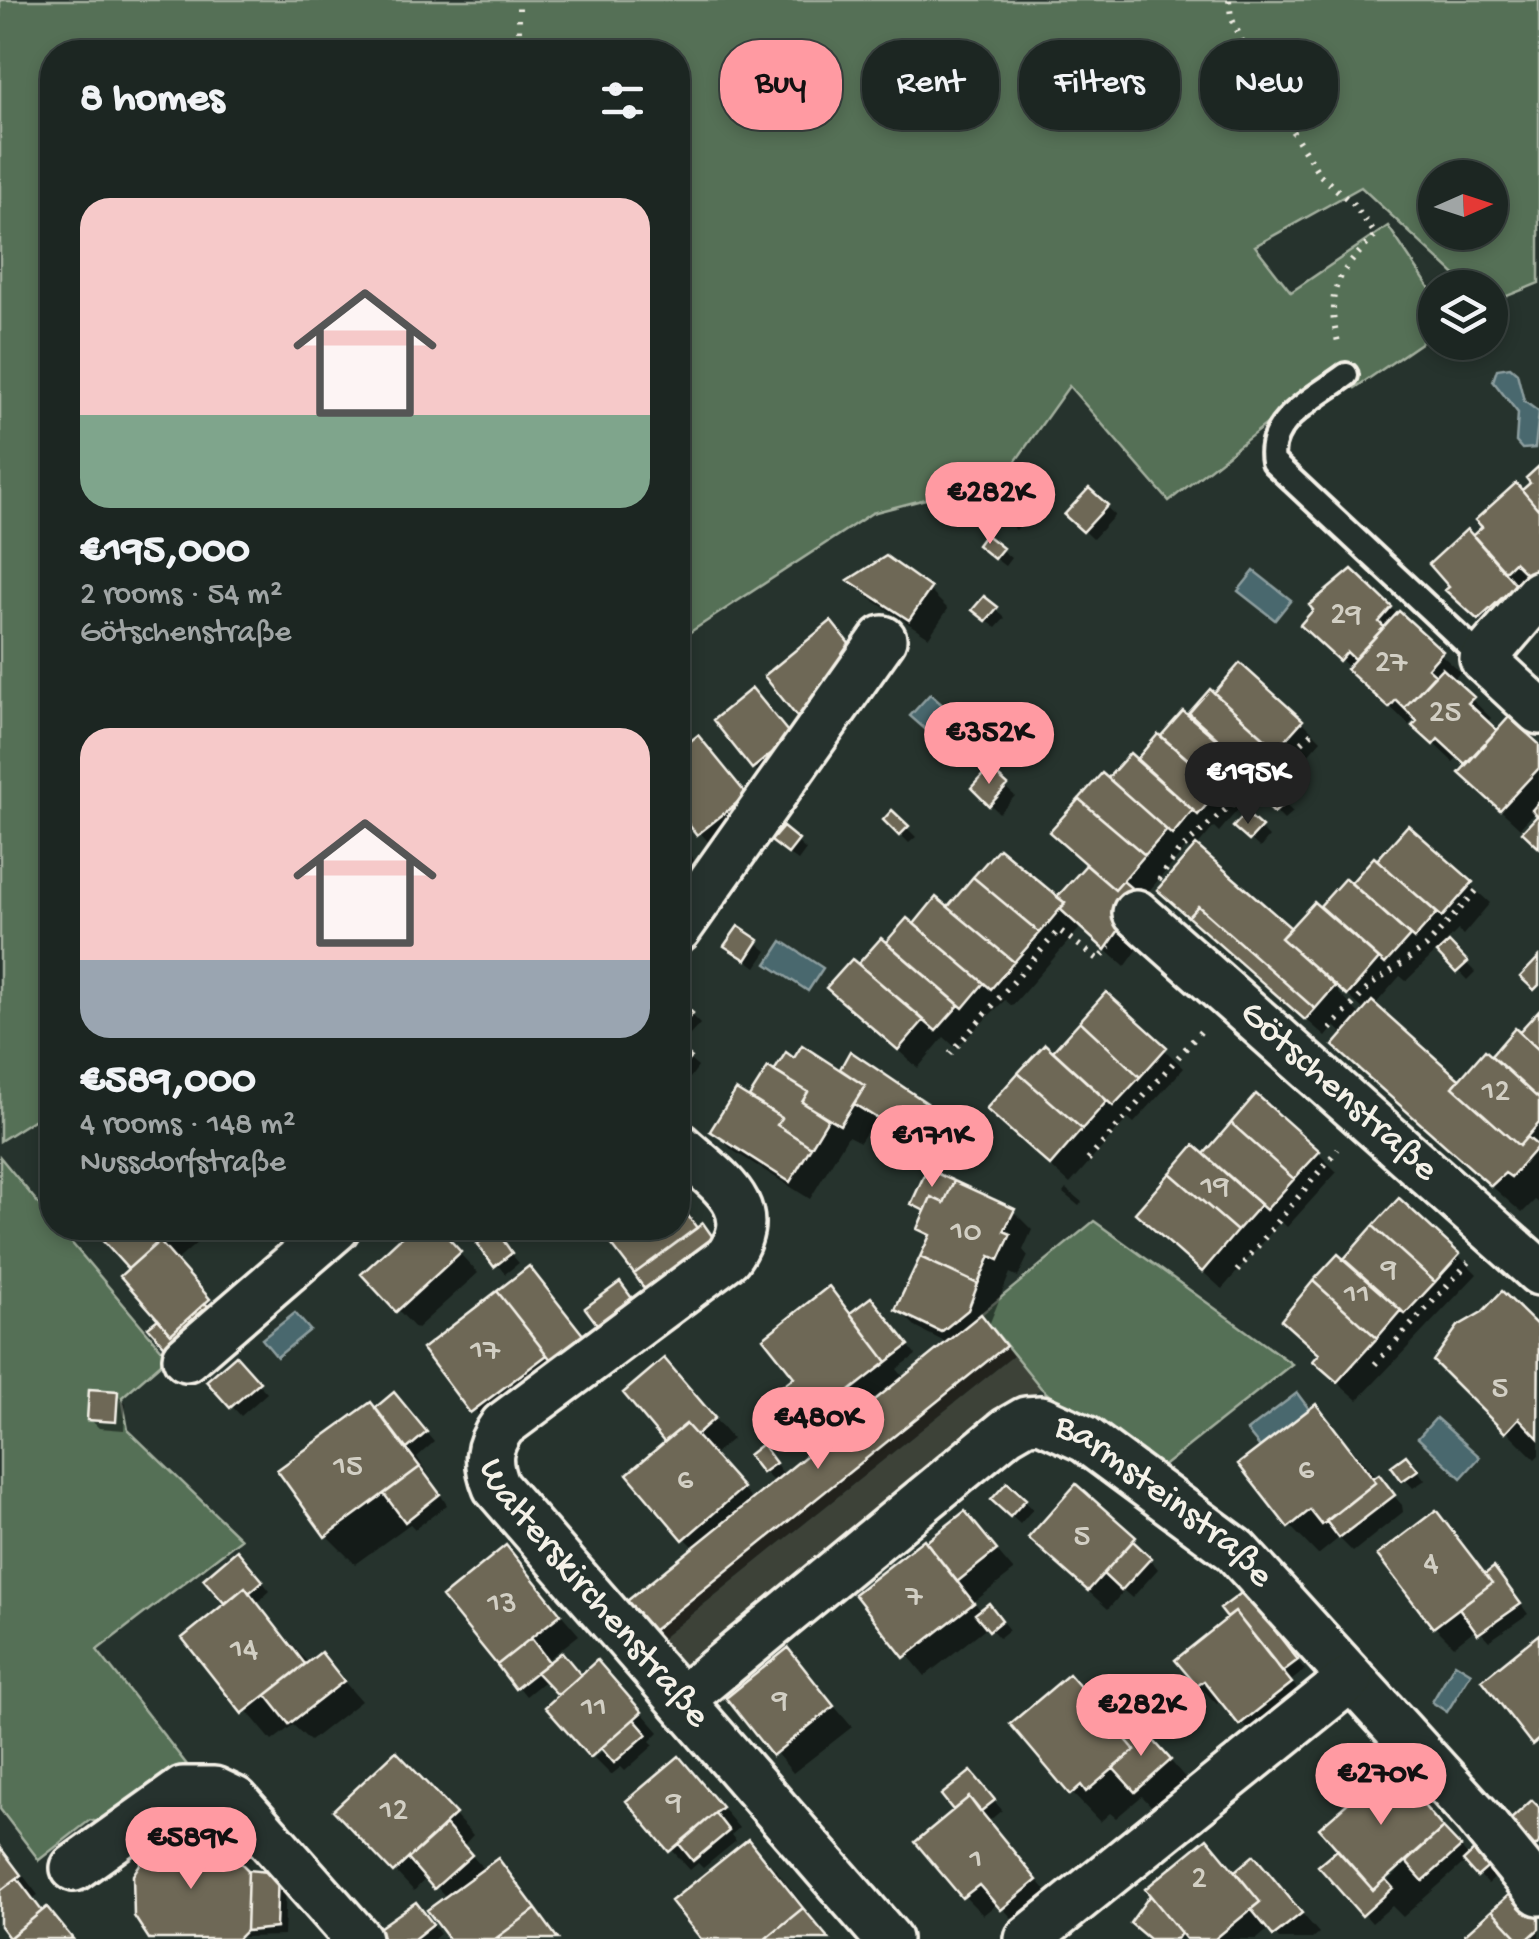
<!DOCTYPE html>
<meta charset="utf-8">
<style>
:root{--surface:#1c2622;--page:#252e2a;--text:#f1f3f6;--muted:#a0a5a5;--line:#3a4340;--accent:#ff9aa2}
body{margin:0;font-family:"Gochi Hand",sans-serif;background:var(--page);color:var(--text);height:100vh;display:flex;flex-direction:column;font-size:38px;white-space:nowrap}
*{box-sizing:border-box;margin:0}
p{font-size:32px;color:var(--muted)}
.icon{flex:none;width:55px;height:55px;fill:none;stroke:currentColor;stroke-width:2;stroke-linecap:round;stroke-linejoin:round}
.map{position:relative;flex:1;overflow:hidden}
.details{position:absolute;left:40px;top:40px;width:650px;height:1200px;display:flex;flex-direction:column;background:var(--surface);border-radius:40px;box-shadow:0 5px 15px #0003,0 0 0 2px var(--line)}
.details>*{flex:none}
.guide{position:absolute;left:720px;top:40px;width:668px;height:90px;display:flex;gap:20px}
.needle{width:65px;rotate:87deg}
.controls{position:absolute;left:1418px;top:160px;display:grid;gap:20px}
.controls a{display:grid;place-items:center;width:90px;height:90px;border-radius:50%;background:var(--surface);box-shadow:0 5px 15px #0003,0 0 0 2px var(--line);font-size:50px}
.price{position:absolute;translate:-50% -85px;padding:0 22px;border-radius:35px;background:var(--accent);color:#111;font-size:32px;line-height:65px;filter:drop-shadow(0 2px 5px #0008)}
.price::after{content:'';position:absolute;left:50%;top:60px;width:30px;height:22px;margin-left:-15px;background:inherit;clip-path:polygon(0 0,100% 0,50% 100%)}
.price.active{background:#222;color:#fff}
ul{padding:0;list-style:none}
li{display:grid;align-content:center;gap:20px;height:530px;padding:0 40px}
li span{display:grid;place-items:center;height:310px;border-radius:30px;color:#555}
li>.icon{margin-inline-start:auto}
span .icon{width:180px;height:180px;fill:#fffc;stroke-width:1}
li b{font-size:42px}
h2{display:flex;justify-content:space-between;align-items:center;height:120px;padding:0 40px;font-size:42px}
.pill{padding:0 35px;border-radius:40px;background:var(--surface);box-shadow:0 5px 15px #0003,0 0 0 2px var(--line);font-size:35px;line-height:90px}
.pill.active{background:var(--accent);color:#111}
.map>svg:first-child{display:block}
.built{fill:#3c4339}
.green{fill:#546f56;stroke:#a4b09f;stroke-width:2.5;fill-rule:evenodd}
.water{fill:#48676e;stroke:#8d9e9f;stroke-width:2.5}
.shadow{fill:#0007;fill-rule:evenodd}
.building{fill:#6e6856;stroke:#f4f1e8;stroke-width:2.5}
.lines{fill:none;stroke-linecap:round;stroke-linejoin:round}
.lane-casing{stroke:#f4f1e8;stroke-width:30}
.street-casing{stroke:#f4f1e8;stroke-width:52}
.path{stroke:#f4f1e8;stroke-width:6;stroke-dasharray:2.5 8;stroke-linecap:butt}
.lane{stroke:#26332d;stroke-width:22}
.street{stroke:#26332d;stroke-width:45}
.labels{text-anchor:middle;dominant-baseline:central;stroke-width:8;stroke-linejoin:round;paint-order:stroke}
.number-label{font-size:32px;fill:#d2cfc4}
.street-label{font-size:38px;fill:#f4f1e8;stroke:#26332d}
</style>
<div class="map">
<svg width="1539" height="1939" viewBox="0 0 1539 1939">
<rect width="100%" height="100%" fill="#26332d"/>
<filter id="ink" filterUnits="userSpaceOnUse"><feTurbulence type="fractalNoise" baseFrequency=".01" numOctaves="2"/><feDisplacementMap in="SourceGraphic" scale="20" xChannelSelector="R" yChannelSelector="G"/><feConvolveMatrix kernelMatrix="1 2 1 2 8 2 1 2 1" color-interpolation-filters="sRGB"/></filter>
<g filter="url(#ink)">
<path class="built" d="M981,1314l60,74 -343,282 -22,-2 -55,-63z"/>
<path class="green" d="M0,0h1539v283l-49,20v-15l-22,-1 -107,-100 -106,59 36,46 97,-66 47,70v37l-80,55 -15,-22 -171,135 -100,-115 -66,93 -131,34 -194,127v-588h-626v1056l-52,33zM1435,178h55v54h-55z
M0,1157l52,63v8h7l109,129 -46,40 6,33 113,109 -144,111 94,120 -85,54 -16,-4 -51,40 -39,-51z
M1094,1221l198,143 -131,104 -92,-55 -28,-25 -60,-74z"/>
<path class="water" d="M1510,367l7,6 7,28 15,11 -4,36 -13,1 -6,-7 2,-29 -25,-32 4,-12z
M1254,571l37,29 -16,20 -37,-29z
M930,694l40,35 -20,22 -40,-35z
M782,941l41,27 -15,23 -41,-27z
M295,1313l15,17 -33,27 -15,-18z
M1297,1393l12,16 -49,38 -13,-16z
M1436,1418l44,39 -19,21 -43,-40z
M1455,1663l16,10 -24,39 -15,-10z"/>
<path class="shadow" d="M1539,470v114l-41,53 -31,-28 6,-70 60,-56z
M1089,491l26,24 -22,24 -25,-24z
M1000,506l20,19 -4,5 -20,-19z
M986,537l25,21 -6,8 -16,-12z
M1352,572l108,100 -7,9 38,37 -5,5 11,11 42,14v66l-3,-3 -16,17 -39,-36 -22,-36 -6,6 -38,-36 5,-5 -4,-4 -7,8 -105,-101z
M852,580l77,10 19,19 -19,28 -58,-38z
M996,609l9,9 -9,10 -12,-10z
M752,691l57,66 -36,30 -19,-19z
M1210,693l92,28 19,19 -23,26 -5,-4 -22,24 -4,-4 -22,27 -4,-3 -22,26 -5,-5 -18,21 95,83 29,-21 25,-29 6,5 24,-25 3,3 30,-35 82,74 -27,32 -5,-5 -12,12 29,30 -8,8 -29,-30 -32,31 -6,-5 -26,30 86,77 79,-70v190l-4,-3 -13,13 -157,-139 -20,-38 -10,-10 -9,11 -166,-147 33,-38 -6,-5 -46,53 19,18 -35,49 -44,-40 -69,79 -7,-6 -49,48 -12,-11 -26,31 -69,-61 9,-39 23,-27 5,5 21,-25 7,6 34,-17 52,-58 57,48 31,-34 21,-85 21,-24 6,6zM1341,989l25,23 -4,5 -24,-25z
M983,722l41,38 -7,7 -10,-9 -6,7 -28,-27z
M697,738l67,77 -46,38 -40,-46v-52z
M989,772l26,24 -16,17 -25,-25z
M1274,794l19,18 -9,8 -18,-18z
M892,813l24,24 -7,6 -23,-23z
M1237,827l23,1 9,9 -9,11z
M678,840l24,30 -24,21z
M797,842l9,8 -8,11 -15,-11z
M739,929l28,22 -11,16 -28,-21z
M1107,996l77,72 -50,55 -6,-5 -58,66 -62,-56 45,-73z
M679,1003l21,21 -22,24v-44z
M678,1050l20,17 -8,11 -12,-9z
M850,1055l75,50 18,18 -31,22 -38,-24 -14,21 -12,-6 -38,63 -78,-49 -19,-20 37,-29 19,-31 5,4 21,-13 45,12z
M1318,1153l19,19 -50,55 -6,-6 -59,68 -65,-58 47,-74z
M1066,1189l16,13 -3,4 -16,-13z
M678,1199l22,30 3,-3 19,19 -72,47 -48,-64h76z
M914,1204l99,7 19,19 -9,20 5,6 -10,21 -8,-4 -21,52 24,31 -351,282 -8,-9 42,-80 -11,-11 -17,-96 -41,-48 55,-13 50,58 -19,16 41,47 22,-18 -12,-12 6,-16 15,20 44,-36 -19,-18 -13,-45 32,-88 24,25 27,-5 36,46 -19,14 8,10 44,-35 -32,-16 -19,-19 33,-69 -11,-12 6,-14z
M94,1228h120l-39,34 42,47 -55,10 -30,-50z
M415,1228h21l42,45 -62,56 -52,-55z
M460,1228h28l31,35 -14,11 -25,-31 -3,2z
M1458,1255l19,19 -119,126 -23,-20 -13,-25 22,-91z
M529,1269l69,86 -107,75 -65,-80z
M1502,1295l37,36v124l-4,4 -99,-98z
M244,1368l23,25 -26,23 -31,-34z
M117,1394l9,9 -2,27 -25,-2 -9,-9z
M402,1404l32,38 -17,15 30,48 -32,24 -5,-5 -55,40 -28,-28 49,-126z
M1316,1407l86,98 1,7 -50,40 -14,-14 -21,17 -28,-29z
M1394,1467h21l10,13 -12,8z
M1007,1485l26,24 -13,15 -26,-24z
M1436,1513l52,62 15,4 25,35 -39,27 -12,-13 -23,18 -19,-19z
M965,1514l49,57 -40,31 8,10 15,3 12,15 -10,8 -11,-12 -63,50 -67,-81z
M1134,1539l24,30 -26,29 -8,-7 -16,18 -58,-52z
M505,1549l74,86 -32,25 3,4 32,13 34,6 43,49 -9,9 4,4 -29,26 -4,-4 -10,8 -17,-17 10,-8 -57,-71 -21,17 -80,-99z
M246,1562l24,29 -13,12 52,61 12,-9 40,46 -51,40 -17,-16 -21,16 -87,-103 43,-34z
M1252,1603l53,67 -14,11 18,23 -49,38 -38,-42 -5,4 -19,-19 32,-67 -7,-8z
M788,1652l64,75 -59,46 -63,-75z
M1069,1677l55,60 32,7 32,37 -33,29 -13,-14 -26,22 -6,-5 -10,9 -28,-29z
M1390,1770l52,56 -60,53 3,4 60,-54 25,29 7,-6 22,22 -11,10 -22,-23 -63,56 -11,-11 -20,17 -8,-9 -12,-46z
M415,1773l58,62 -10,11 22,24 13,-9 62,78h-109l-4,-41 -20,-21 -13,14 -77,-81z
M698,1779l41,49 -8,7 5,6 -33,27 -5,-5 -8,7 -61,-68z
M979,1783l23,27 -13,11 65,79 -33,28 -23,-25 -15,12 -19,-19 -7,-86 -13,-15z
M1207,1841l30,32 17,-15 65,75 -7,6h-33l-9,-11 -13,11h-107l4,-44z
M748,1842l28,28 53,69h-124z
M0,1845l38,50 -6,4 11,15 4,-3 27,28h-62l-12,-15z
M247,1873l39,11 -2,52 -132,3z
M1514,1894l25,26v19h-76z
M425,1914l15,20 -6,5h-47z"/>
<path class="building" d="M1539,466v44l-17,-20 8,-7 -4,-5z
M1516,483l23,27v55l-11,11 -14,-14 -9,9 -32,-36 9,-8 -7,-7z
M1089,488l19,17 -25,27 -19,-17z
M1000,502l13,12 -7,9 -13,-12z
M1467,529l49,56 -38,35 -33,-30 4,-3 -20,-23z
M985,534l18,14 -9,11 -17,-14z
M886,556l45,32 -22,32 -61,-40z
M1352,569l40,38 -13,15 5,5 -30,32 -7,-7 -8,9 -39,-36 13,-15 -4,-5z
M984,596l14,11 -12,14 -14,-11z
M1399,611l44,40 -15,17 7,6 -31,34 -8,-8 -7,8 -43,-39z
M831,621l27,34 -56,68 -38,-47z
M1240,663l63,57 -26,29 -63,-56z
M1442,668l32,29 -6,6 29,27 -32,34 -27,-25 -5,6 -21,-19 5,-5 -13,-13z
M752,688l40,49 -40,32 -39,-49z
M1210,689l62,56 -21,24 -62,-56z
M1183,711l64,54 -22,26 -64,-55z
M1509,717l30,27v24l-39,42 -41,-37z
M983,718l34,31 -10,11 -10,-9 -7,7 -20,-19z
M1158,734l63,54 -23,27 -62,-55z
M698,735l49,60 -50,40 -19,-24v-60z
M1130,753l63,57 -21,25 -64,-57z
M989,768l19,17 -19,21 -18,-18z
M1102,773l65,57 -22,25 -66,-56z
M1274,790l12,12 -12,11 -11,-11z
M1079,799l66,56 -30,35 -66,-58z
M1539,802v46l-17,-16 15,-16 -5,-6z
M892,810l17,16 -10,10 -16,-16z
M1246,813l16,14 -13,14 -16,-14z
M1408,825l65,57 -31,35 -65,-57z
M783,827l16,13 -11,14 -17,-13z
M1196,845l95,83 -10,10 54,48 -20,23 -117,-103 -10,11 -31,-27z
M999,848l66,55 -25,30 -67,-56z
M1374,857l63,56 -23,26 -63,-56z
M1086,865l29,25 8,-9 19,16 -37,53 -44,-40 4,-7 -8,-6z
M973,877l67,56 -26,29 -66,-55z
M1345,878l65,58 -25,28 -65,-58z
M936,897l78,65 -23,27 -77,-65z
M1314,902l65,57 -32,37 -66,-58z
M1198,906l117,103 -10,11 -117,-103z
M907,918l77,65 -21,25 -77,-66z
M738,926l21,14 -13,20 -22,-14z
M881,938l78,67 -23,26 -78,-67z
M1449,942l19,20 -12,11 -19,-20z
M1539,957v28l-5,5 -14,-13z
M852,959l72,61 -26,30 -72,-62z
M1106,992l61,55 -27,30 -60,-56z
M678,1000l15,13 -15,17z
M1372,1001l87,78 -6,8 66,59 8,-9 11,9 -27,31 -6,-4 -14,13 -158,-140z
M1539,1010v40l-20,-18z
M1080,1021l60,56 -27,29 -60,-55z
M1515,1028l24,22v49l-48,-43z
M1045,1044l62,57 -25,28 -64,-56z
M802,1045l63,41 -25,39 -38,-23 6,-10 -34,-21 12,-19 8,6z
M678,1047l13,10 -11,14 -2,-2z
M1485,1050l54,49v24l-20,23 -66,-59z
M850,1051l77,52 -36,24 -37,-23 11,-18 -25,-17z
M768,1067l40,25 -6,10 26,17 -17,28 -34,-22 5,-7 -33,-21z
M1018,1073l64,56 -32,37 -64,-57z
M736,1090l46,28 -5,7 34,22 -21,35 -80,-51z
M1256,1094l64,57 -26,28 -63,-56z
M1231,1123l63,56 -28,31 -62,-56z
M1194,1145l67,59 -24,27 -67,-58z
M927,1169l27,12 -10,22 -13,-6 -6,14 -14,-7z
M1170,1173l67,58 -35,41 -67,-59z
M954,1181l61,28 -11,22 7,3 -12,26 -9,-4 -12,28 -58,-27 10,-22 -13,-6 14,-32 13,6z
M1399,1198l61,56 -25,28 -62,-56z
M678,1202l19,26 -63,46 -35,-46h79z
M703,1223l14,20 -69,51 -14,-20z
M1373,1226l62,56 -30,32 -62,-54z
M91,1228h83l-46,41z
M411,1228h28l22,24 -65,60 -35,-38z
M496,1230l16,23 -18,14 -17,-23z
M159,1241l51,58 -39,35 -51,-58z
M1338,1254l63,56 -24,28 -64,-57z
M920,1257l58,27 -10,26 -27,22 -46,-22z
M529,1266l62,79 -32,25 -62,-79z
M1313,1281l64,57 -40,44 -24,-21 6,-7 -38,-34z
M620,1282l14,19 -35,26 -14,-19z
M829,1286l58,76 -78,61 -28,-36 13,-10 -31,-39z
M497,1291l50,64 -77,58 -48,-64z
M1502,1291l37,36 -1,111 -19,-20 -14,15 -72,-72 25,-35 24,-14z
M871,1297l38,48 -22,17 -37,-49z
M205,1303l9,10 -44,39 -22,-25 10,-8 13,15z
M981,1314l25,32 -354,285 -25,-30z
M236,1355l24,27 -30,26 -24,-27z
M664,1358l51,60 -19,17 -10,-11 -22,18 -41,-49z
M89,1389l29,2 -2,31 -29,-2z
M394,1392l33,40 -21,18 -31,-42z
M371,1402l49,65 -95,70 -48,-67z
M1316,1404l60,78 -54,43 -12,-15 -22,18 -50,-64z
M686,1424l57,64 -60,52 -56,-66z
M762,1444l14,19 -14,10 -14,-18z
M1406,1455l12,15 -16,11 -11,-15z
M420,1467l20,27 -35,28 -21,-28z
M1379,1474l16,21 -56,43 -13,-17 50,-39 -3,-4z
M1007,1482l19,17 -16,18 -19,-17z
M1076,1484l60,53 -48,54 -60,-53z
M1436,1510l56,73 -59,45 -56,-73z
M965,1511l32,39 -40,32 -31,-40z
M924,1539l50,64 -70,55 -50,-64z
M1133,1541l18,17 -30,33 -18,-17z
M506,1545l55,69 -64,51 -55,-68z
M237,1550l26,31 -14,12 -4,-6 -20,17 -22,-25z
M1494,1567l27,37 -43,30 -19,-26 33,-25 -7,-9z
M245,1587l60,77 -63,50 -60,-76z
M1244,1591l54,69 -16,12 -47,-60 -8,6 -7,-9z
M989,1603l13,17 -13,11 -14,-17z
M1235,1612l57,71 -53,42 -35,-44 -7,5 -22,-26z
M1539,1634v105l-7,6 -50,-65z
M531,1638l18,24 -34,27 -18,-24z
M788,1648l46,58 -62,50 -46,-58z
M321,1652l23,29 -55,43 -23,-29z
M562,1652l19,23 -23,20 -22,-23z
M597,1660l45,52 -52,46 -45,-51z
M1069,1674l66,76 -49,42 -5,-7 -11,10 -60,-71z
M634,1719l13,15 -33,29 -13,-15z
M1137,1722l34,38 -36,32 -22,-24 22,-18 -13,-15z
M396,1751l60,63 -63,59 -60,-63z
M679,1756l43,51 -53,45 -43,-51z
M1390,1766l53,62 -70,62 -54,-62z
M971,1771l24,29 -15,12 -11,-15 -16,13 -12,-15z
M969,1797l68,83 -36,30 -22,-25 -17,13 -47,-56z
M1532,1800l7,7v36l-4,4 -25,-27z
M715,1813l14,18 -36,30 -14,-17z
M446,1825l26,30 -38,34 -26,-30z
M1443,1828l18,19 -38,34 -17,-19z
M1207,1838l53,64 -45,37h-29l-41,-50z
M156,1839l63,2 29,29 -2,61 -8,8h-89l-15,-23 -1,-41z
M748,1839l55,69 -38,31h-64l-30,-38z
M0,1847l21,28 -21,16z
M1477,1848l15,16 -15,13 -14,-16z
M1337,1850l36,40 12,-11 8,9 -31,28 -44,-50z
M1254,1855l48,58 -29,23 -22,-27 9,-7 -25,-31z
M498,1858l38,51 -41,30h-46l-22,-29z
M248,1870l30,3 -2,55 -30,3z
M17,1878l25,33 -33,27 -9,-12v-35z
M1514,1890l25,28v11l-11,10h-9l-27,-29z
M1150,1895l31,38 -4,6h-28l-19,-16z
M416,1902l17,22 -19,15h-30l-8,-9z
M47,1907l26,32h-65l34,-28z
M803,1908l26,31h-64z
M536,1909l22,30h-63z
M1492,1910l27,29h-49l-5,-5z"/>
<g class="lines">
<g class="lane-casing">
<path id="lane" d="M1346,375c-29,22 -81,46 -73,87l210,197"/>
</g>
<g class="street-casing">
<g id="street">
<path d="M1539,594l-56,65 56,52"/>
<path id="s1" d="M1136,913l403,359"/>
<path d="M678,929l205,-290"/>
<path id="s2" d="M678,1145c36,34 87,60 50,112l-225,168c-16,22 -17,37 -7,62l392,452"/>
<path d="M186,1358l150,-130"/>
<path id="s3" d="M681,1700l326,-269 19,-11 15,-1 44,20 150,111 241,265 63,77"/>
<path d="M74,1868l109,-78h31l21,10 123,139"/>
<path d="M1028,1939l322,-260"/>
</g>
</g>
<path class="path" d="M1229,0l2,17 28,61 61,97 33,29 23,31c-39,40 -52,54 -37,111
M519,52v-52
M1159,880l19,-28 134,-119
M1330,1029l41,-44 55,-38 51,-57
M950,1054l109,-124 40,30 11,-13
M1088,1160l114,-130
M1237,1271l101,-122
M1375,1364l94,-102"/>
<use href="#lane" class="lane"/>
<use href="#street" class="street"/>
</g>
</g>
<g class="labels">
<g class="number-label">
<text x="1346" y="616">29</text>
<text x="1391" y="664">27</text>
<text x="1445" y="714">25</text>
<text x="1496" y="1093">12</text>
<text x="1215" y="1188">19</text>
<text x="966" y="1233">10</text>
<text x="1389" y="1271">9</text>
<text x="1357" y="1296">11</text>
<text x="485" y="1352">17</text>
<text x="1500" y="1390">5</text>
<text x="348" y="1468">15</text>
<text x="1306" y="1471">6</text>
<text x="685" y="1481">6</text>
<text x="1082" y="1538">5</text>
<text x="1431" y="1565">4</text>
<text x="914" y="1598">7</text>
<text x="502" y="1605">13</text>
<text x="244" y="1651">14</text>
<text x="780" y="1702">9</text>
<text x="594" y="1709">11</text>
<text x="674" y="1804">9</text>
<text x="394" y="1812">12</text>
<text x="976" y="1861">1</text>
<text x="1199" y="1880">2</text>
</g>
<g class="street-label">
<text stroke="none"><textPath href="#s1" startOffset="270">Götschenstraße</textPath></text>
<text stroke="none"><textPath href="#s3" startOffset="608">Barmsteinstraße</textPath></text>
<text stroke="none"><textPath href="#s2" startOffset="630">Walterskirchenstraße</textPath></text>
</g>
</g>
</svg>
<div class="controls">
<a><svg class="needle" viewBox="-14 -14 28 28"><path d="M0-13l5 13h-10z" fill="#e53935"/><path d="M0 13l5-13h-10z" fill="#a0a5a5"/></svg></a>
<a><svg class="icon" aria-label="layers" viewBox="0 0 24 24"><path d="M12 4l9 5-9 5-9-5zM3 14l9 5 9-5"/></svg></a>
</div>
<b class="price" style="left:990px;top:547px">€282K</b>
<b class="price" style="left:989px;top:787px">€352K</b>
<b class="price active" style="left:1248px;top:827px">€195K</b>
<b class="price" style="left:932px;top:1190px">€171K</b>
<b class="price" style="left:818px;top:1472px">€480K</b>
<b class="price" style="left:1141px;top:1759px">€282K</b>
<b class="price" style="left:1381px;top:1828px">€270K</b>
<b class="price" style="left:191px;top:1892px">€589K</b>
<div class="guide">
<a class="pill active">Buy</a>
<a class="pill">Rent</a>
<a class="pill">Filters</a>
<a class="pill">New</a>
</div>
<section class="details">
<h2>8 homes<svg class="icon" aria-label="filters" viewBox="0 0 24 24"><path d="M4 7h16M4 17h16"/><circle cx="9" cy="7" r="2"/><circle cx="15" cy="17" r="2"/></svg></h2>
<ul>
<li><span style="background:linear-gradient(#f6c9c9 70%,#7fa58c 0)"><svg class="icon" aria-label="home" viewBox="0 0 24 24"><path d="M3 11l9-7 9 7M6 9v11h12V9"/></svg></span><div><b>€195,000</b><p>2 rooms · 54 m²</p><p>Götschenstraße</p></div></li>
<li><span style="background:linear-gradient(#f6c9c9 75%,#9aa5b1 0)"><svg class="icon" aria-label="home" viewBox="0 0 24 24"><path d="M3 11l9-7 9 7M6 9v11h12V9"/></svg></span><div><b>€589,000</b><p>4 rooms · 148 m²</p><p>Nussdorfstraße</p></div></li>
</ul>
</section>
</div>
